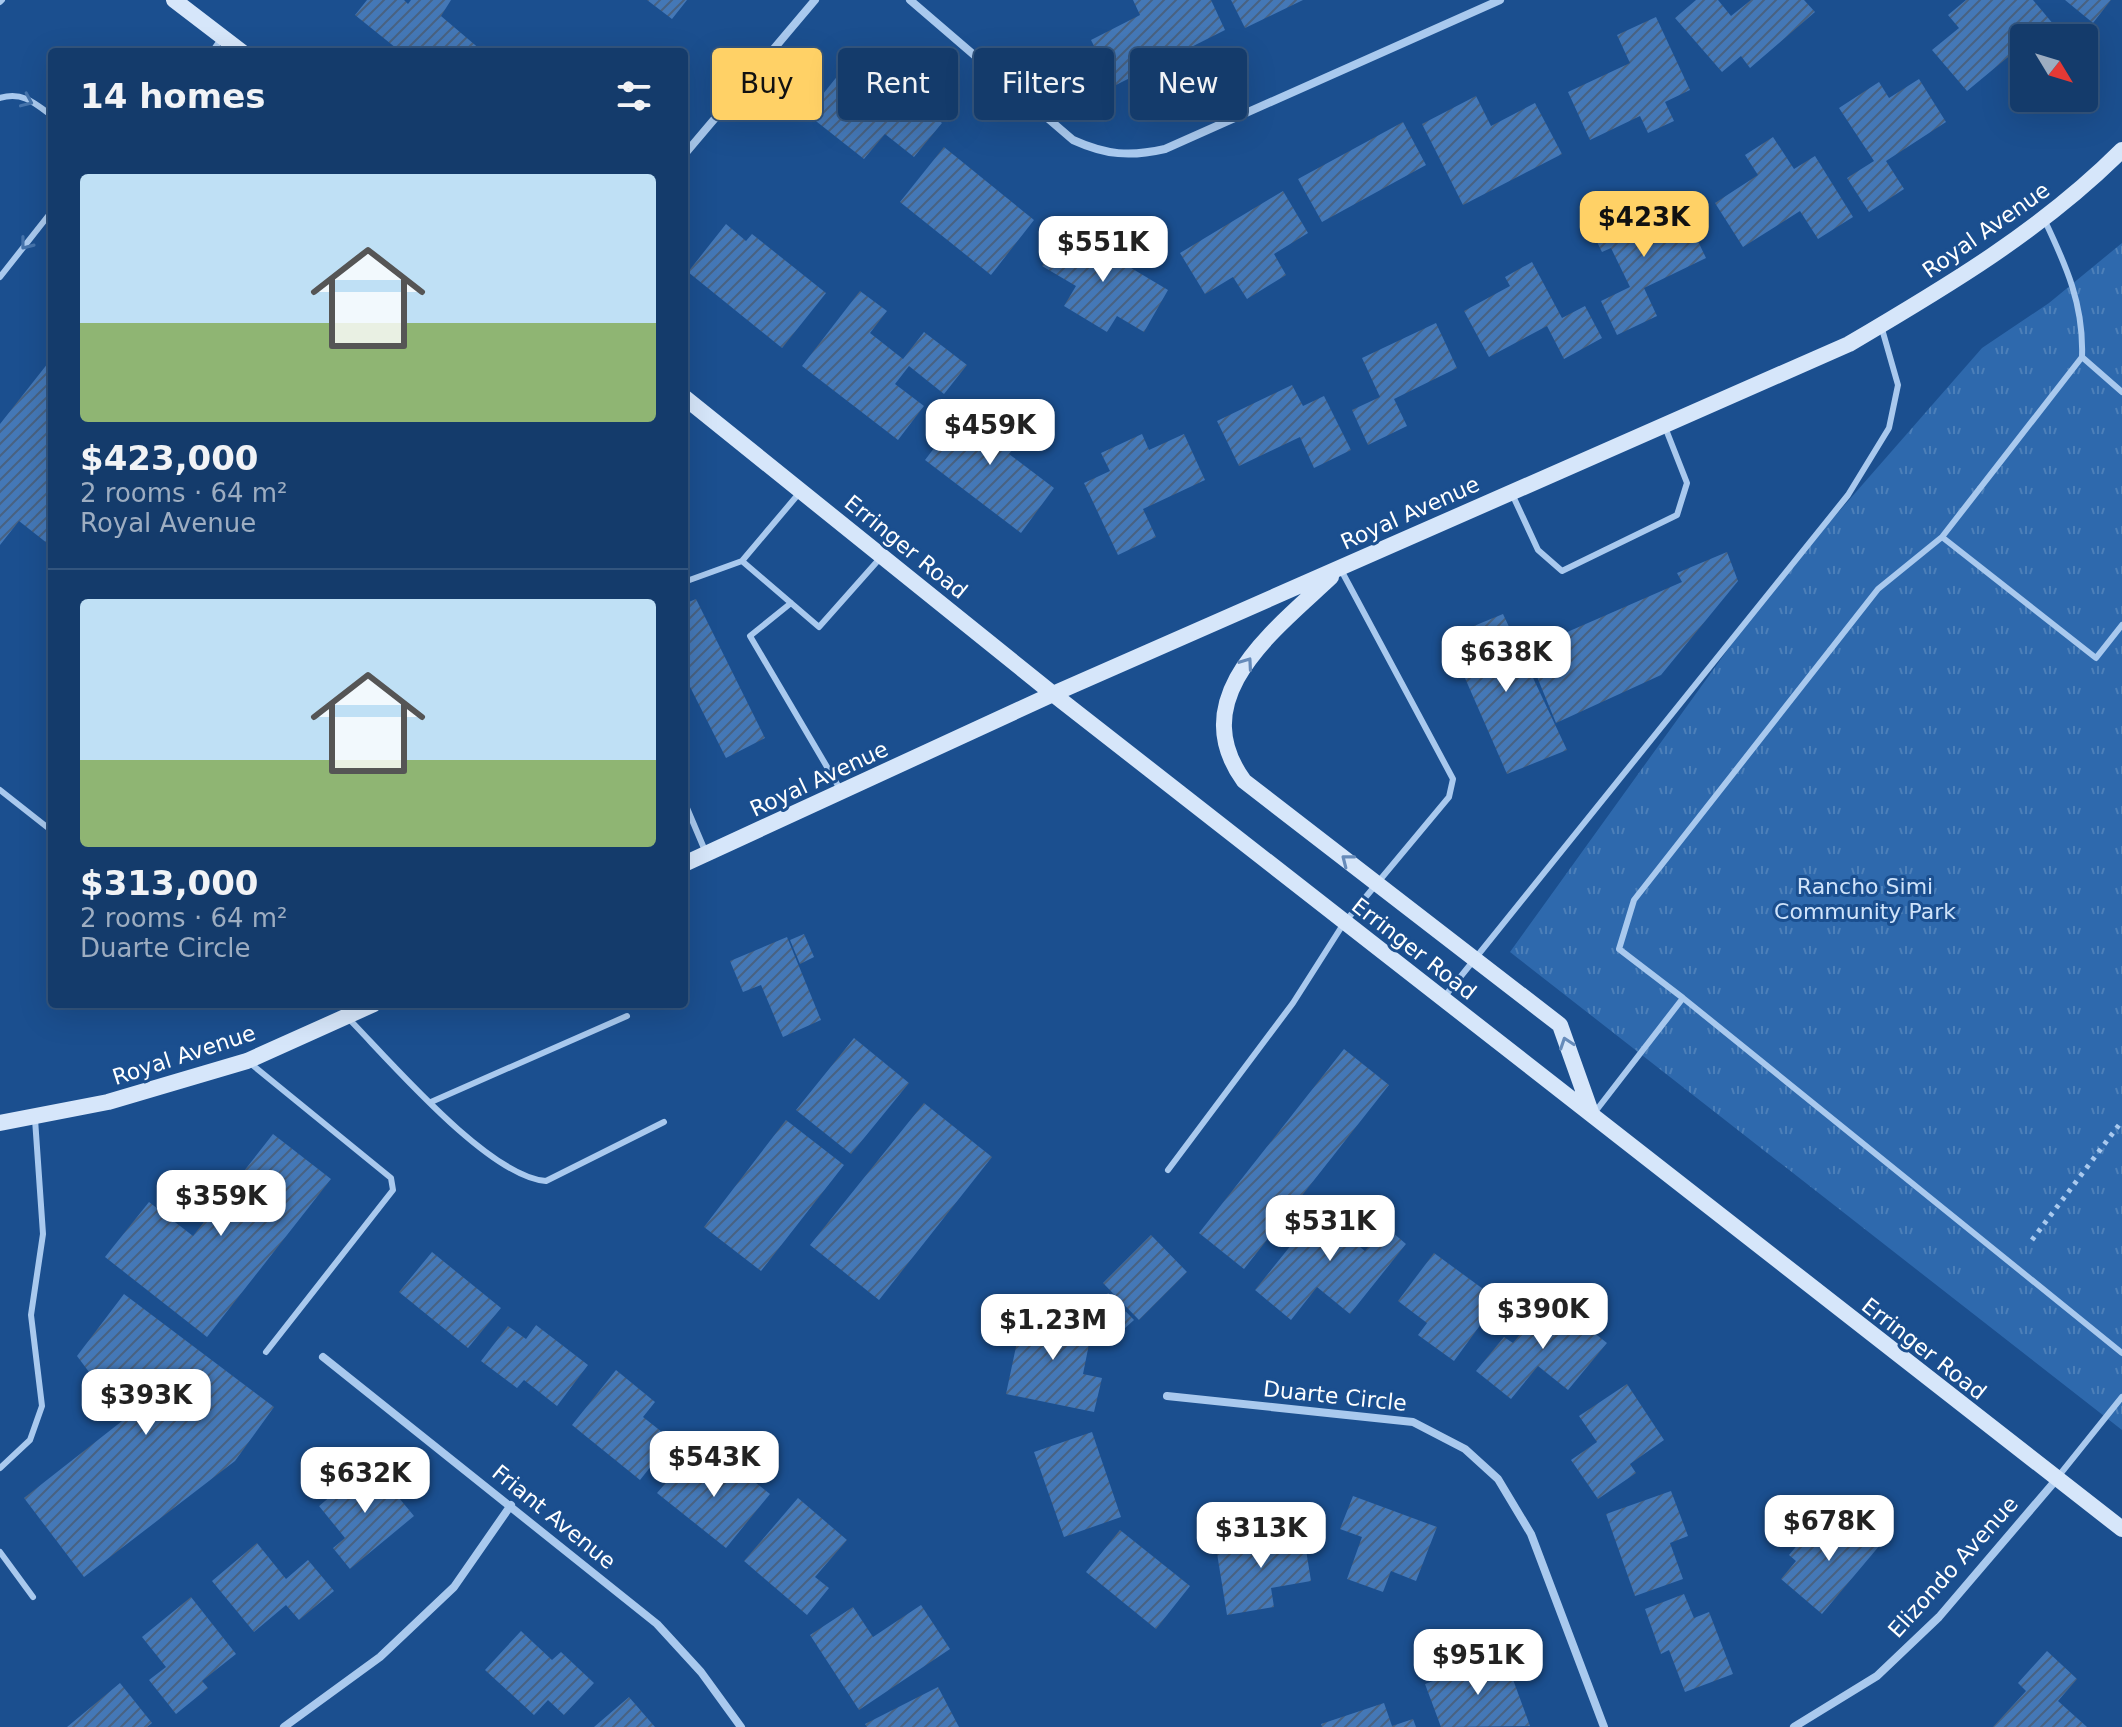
<!DOCTYPE html>
<meta charset="utf-8">
<style>
:root{--surface:#143b6b;--page:#1d4271;--text:#f1f3f6;--muted:#9dadc1;--line:#33557e;--accent:#ffd166}
body{margin:0;font-family:"DejaVu Sans",sans-serif;background:var(--page);color:var(--text);height:100vh;display:flex;flex-direction:column;font-size:30px;white-space:nowrap}
*{box-sizing:border-box;margin:0}
p{font-size:26px;color:var(--muted)}
.icon{flex:none;width:44px;height:44px;fill:none;stroke:currentColor;stroke-width:2;stroke-linecap:round;stroke-linejoin:round}
.map{position:relative;flex:1;overflow:hidden}
.sheet{position:absolute;left:48px;top:48px;width:640px;height:960px;display:flex;flex-direction:column;background:var(--surface);border-radius:8px;box-shadow:0 8px 32px #0002,0 0 0 2px var(--line)}
.sheet>*{flex:none}
.banner{position:absolute;left:712px;top:48px;width:760px;height:72px;display:flex;gap:16px}
.needle{width:52px;rotate:128deg}
.fabs{position:absolute;left:2010px;top:24px;display:grid;gap:16px}
.fabs a{display:grid;place-items:center;width:88px;height:88px;border-radius:8px;background:var(--surface);box-shadow:0 8px 32px #0002,0 0 0 2px var(--line);font-size:40px}
.price{position:absolute;translate:-50% -68px;padding:0 18px;border-radius:16px;background:#fff;color:#222;font-size:26px;line-height:52px;filter:drop-shadow(0 2px 4px #0008)}
.price::after{content:'';position:absolute;left:50%;top:48px;width:24px;height:18px;margin-left:-12px;background:inherit;clip-path:polygon(0 0,100% 0,50% 100%)}
.price.active{background:var(--accent);color:#111}
ul{padding:0;list-style:none}
li{display:grid;align-content:center;gap:16px;height:424px;padding:0 32px}
li+li{border-top:2px solid var(--line)}
li span{display:grid;place-items:center;height:248px;border-radius:8px;color:#555}
li>.icon{margin-inline-start:auto}
span .icon{width:144px;height:144px;fill:#fffc;stroke-width:1}
li b{font-size:34px}
h2{display:flex;justify-content:space-between;align-items:center;height:96px;padding:0 32px;font-size:34px}
.chip{padding:0 28px;border-radius:8px;background:var(--surface);box-shadow:0 8px 32px #0002,0 0 0 2px var(--line);font-size:28px;line-height:72px}
.chip.active{background:var(--accent);color:#111}
.map>svg:first-child{display:block}
.park{fill:url(#park-tufts)}
.building{fill:url(#building-hatch)}
.lines{fill:none;stroke-linecap:round;stroke-linejoin:round}
.path{stroke:#a9c9ee;stroke-width:5;stroke-dasharray:4 6;stroke-linecap:butt}
.lane{stroke:#a9c9ee;stroke-width:6}
.street{stroke:#a9c9ee;stroke-width:8}
.secondary{stroke:#d6e6fa;stroke-width:16}
.oneway{stroke:#4674ac}
.oneway2{stroke:#668bba}
.labels{text-anchor:middle;dominant-baseline:central;stroke-width:6;stroke-linejoin:round;paint-order:stroke}
.street-label{font-size:22px;fill:#fff;stroke:#1b4f8f}
.park-label{font-size:22px;fill:#cfe3fa;stroke:#1b4f8f}
</style>
<div class="map">
<svg width="2122" height="1727" viewBox="0 0 2122 1727">
<defs>
<pattern id="park-tufts" width="24" height="20" patternUnits="userSpaceOnUse" patternTransform="scale(2)"><rect width="24" height="20" fill="#2e69ad"/><path d="M3 7l-1-3M5 7V3M7 7l1-3M15 17l-1-3M17 17v-4M19 17l1-3" fill="none" stroke="#4d80b9"/></pattern>
<pattern id="building-hatch" width="6" height="6" patternUnits="userSpaceOnUse" patternTransform="scale(2)"><rect width="6" height="6" fill="#4478b7"/><path d="M-1 1l2-2M0 6l6-6M5 7l2-2" fill="none" stroke="#486282"/></pattern>
</defs>
<rect width="100%" height="100%" fill="#1b4f8f"/>
<path class="park" d="M2122,243v1187l-612,-478 262,-364 210,-240 67,-45z"/>
<path class="building" d="M367,0h37l4,4 3,-4h40l-10,16 40,34 -80,2 -46,-37z
M647,0h40l-15,19z
M1133,0h78l14,30 -111,56 -23,-46 49,-25z
M1231,0h72l-58,28z
M1696,0h22l13,16 20,-16h53l11,12 -65,56 -9,-12 -19,16 -47,-54z
M1966,0h67l32,38h-41v16l-5,-6 -52,43 -35,-41 27,-22 -11,-13z
M2065,0h46l-18,23z
M1656,17l34,73 -25,12 9,19 -26,12 -8,-17 -50,24 -22,-48 62,-29 -13,-28z
M855,54l87,69 -28,34 -29,-23 -21,25 -57,-45z
M1919,79l27,43 -60,39 18,28 -35,23 -22,-34 27,-17 -35,-53 40,-26 10,16z
M1476,96l15,30 44,-23 27,51 -99,51 -41,-81z
M1403,122l23,43 -104,57 -24,-43z
M1773,137l21,32 21,-13 38,61 -35,22 -18,-28 -57,36 -28,-44 43,-28 -13,-20z
M944,147l90,73 -43,55 -91,-73z
M1283,191l25,42 -34,21 12,21 -39,24 -14,-22 -28,17 -25,-41z
M1646,201l10,22 27,-13 23,48 -62,30 13,28 -40,19 -16,-34 29,-14 -19,-39 -9,4 -12,-24z
M726,224l20,17 6,-7 74,59 -44,55 -94,-76z
M1064,228l104,62 -24,42 -27,-16 -10,16 -43,-26 12,-20 -34,-20z
M1532,262l30,56 23,-12 17,32 -38,21 -17,-33 -58,31 -25,-46 46,-25 -5,-9z
M860,291l27,20 -17,22 33,26 21,-27 43,33 -23,29 -35,-28 -14,18 29,22 -26,34 -96,-74z
M1436,323l21,45 -63,31 13,27 -39,19 -16,-35 28,-13 -18,-39z
M52,358v189l-33,-26 -19,24v-121z
M1292,385l11,21 21,-10 27,54 -37,18 -14,-31 -61,29 -22,-45z
M970,401l51,38 -12,15 45,34 -33,45 -96,-73z
M1142,434l7,16 35,-16 21,46 -62,29 13,28 -38,18 -34,-72 26,-12 -9,-18z
M1727,552l11,29 -77,94 -105,48 -30,-73 156,-68 -5,-9z
M696,599l69,139 -39,20 -42,-83v-71z
M1503,614l64,136 -60,24 -60,-137z
M804,934l10,23 -14,7 -10,-24z
M787,937l34,83 -38,17 -22,-52 -18,7 -13,-31z
M854,1038l55,45 -58,71 -55,-44z
M1344,1049l45,36 -145,184 -45,-36z
M924,1103l68,54 -113,143 -69,-55z
M786,1120l58,45 -83,106 -57,-44z
M273,1134l58,45 -124,158 -102,-80 44,-55 44,34z
M1345,1197l24,19 -19,23 15,12 20,-25 21,18 -56,70 -33,-27 -26,33 -36,-30 62,-77 9,8z
M1151,1235l36,37 -48,48 -36,-37z
M432,1252l69,56 -33,40 -69,-56z
M1434,1253l71,52 -15,19 -6,-4 -30,41 -36,-26 9,-12 -29,-22z
M1108,1293l26,27 -10,9 -26,-26z
M124,1294l150,113 -39,54 -151,116 -60,-79 107,-84 -30,-26 -24,-32z
M1550,1298l57,45 -39,47 -30,-24 -27,33 -35,-28 28,-34 9,6z
M1025,1304l39,8 -3,11 31,6 -9,45 19,4 -8,34 -88,-18z
M536,1325l52,40 -31,41 -33,-26 -7,8 -36,-27 27,-35 18,13z
M616,1370l39,32 -12,15 29,23 -32,40 -68,-55z
M1627,1384l37,56 -34,24 6,9 -38,26 -27,-39 26,-18 -18,-26z
M1092,1432l29,85 -57,20 -30,-85z
M689,1455l30,24 13,-15 38,30 -44,54 -69,-55z
M370,1463l44,53 -64,53 -17,-21 12,-10 -26,-32z
M1671,1491l17,45 -18,7 13,36 -48,17 -29,-82z
M1353,1496l84,31 -21,54 -25,-10 -8,21 -36,-13 15,-42 -22,-8z
M798,1498l49,42 -32,37 14,11 -22,27 -63,-54z
M1846,1515l34,30 -58,69 -41,-35 15,-18 -7,-6 22,-26 13,12z
M1120,1530l70,56 -34,43 -70,-57z
M1303,1531l8,50 -40,7 3,19 -47,8 -11,-68z
M257,1543l29,36 22,-19 26,31 -35,29 -13,-15 -32,27 -42,-51z
M1684,1594l10,24 15,-6 24,62 -48,18 -16,-42 -8,4 -16,-45z
M191,1597l45,57 -34,27 6,7 -32,26 -27,-34 17,-13 -24,-30z
M921,1605l29,44 -91,61 -49,-75 43,-28 20,30z
M521,1631l31,29 9,-8 33,31 -30,32 -16,-15 -14,15 -49,-45z
M2047,1651l30,28 -19,22 29,26h-94l33,-36 -8,-8z
M1504,1655l26,71 -89,1 -16,-43z
M120,1683l32,40 -5,4h-80z
M938,1687l21,40h-92l-2,-3z
M629,1697l26,30h-61z
M1384,1703l8,23 21,-7 3,8h-94l-1,-3z"/>
<g class="lines">
<path class="path" d="M2032,1240l90,-119"/>
<path class="lane" d="M0,2l2,-2
M212,52l9,-13
M0,98c22,-7 35,5 52,18
M2044,219c22,46 40,86 38,138l-140,180 154,121 26,-33
M0,277l52,-66
M2082,357l40,35
M1513,496l25,54 24,21 115,-56 10,-32 -22,-56
M742,561l77,66 63,-71
M684,582l58,-21 59,-70
M791,603l-41,33 90,153
M0,790l52,41
M684,801l22,52
M1445,996l403,-501 41,-67 9,-43 -16,-56
M1683,998l439,355
M349,1019c41,42 140,158 197,162l118,-59
M250,1063l141,115 2,12 -127,162
M431,1102l196,-86
M1595,1112l88,-114 -64,-49 15,-49 244,-311 64,-52
M1168,1170l125,-167 51,-80 105,-126 4,-18 -113,-211
M0,1468l30,-28 12,-34 -11,-91 12,-81 -8,-115
M2057,1478l65,-81
M0,1552l33,45"/>
<path class="street" d="M910,0l163,140c33,15 57,17 92,9l335,-149
M684,155l131,-155
M323,1357l334,267 44,48 40,55
M1167,1396l246,26 52,27 33,30 33,55 73,193
M284,1727l96,-70 74,-70 57,-82
M1794,1727l83,-51 62,-59 117,-137"/>
<path class="secondary" d="M174,0l68,52
M684,397l369,297 1069,835
M1331,577c-56,53 -148,120 -87,204l316,244 32,90
M684,864l369,-170 796,-350c97,-57 193,-114 273,-194
M0,1123l108,-21 139,-41 127,-57"/>
</g>
<defs><path id="oneway-chevron" d="M-2-3.5L2.5 0L-2 3.5" fill="none" stroke-width="1.6" stroke-linecap="round" stroke-linejoin="round" transform="scale(2)"/></defs>
<g class="oneway">
<use href="#oneway-chevron" transform="translate(27 101) rotate(24)"/>
<use href="#oneway-chevron" transform="translate(26 244) rotate(128)"/>
</g>
<g class="oneway2">
<use href="#oneway-chevron" transform="translate(1247 663) rotate(-55)"/>
<use href="#oneway-chevron" transform="translate(1347 860) rotate(-142)"/>
<use href="#oneway-chevron" transform="translate(1566 1043) rotate(-109)"/>
</g>
<g class="labels">
<g class="street-label">
<text transform="translate(1986 230) rotate(-35)">Royal Avenue</text>
<text transform="translate(1410 513) rotate(-24)">Royal Avenue</text>
<text transform="translate(906 547) rotate(39)">Erringer Road</text>
<text transform="translate(819 779) rotate(-25)">Royal Avenue</text>
<text transform="translate(1414 949) rotate(38)">Erringer Road</text>
<text transform="translate(184 1055) rotate(-18)">Royal Avenue</text>
<text transform="translate(1924 1349) rotate(38)">Erringer Road</text>
<text transform="translate(1335 1396) rotate(6)">Duarte Circle</text>
<text transform="translate(554 1517) rotate(39)">Friant Avenue</text>
<text transform="translate(1953 1567) rotate(-48)">Elizondo Avenue</text>
</g>
<g class="park-label">
<text x="1865" y="886">Rancho Simi<tspan x="1865" dy="25">Community Park</tspan></text>
</g>
</g>
</svg>
<div class="fabs">
<a><svg class="needle" viewBox="-14 -14 28 28"><path d="M0-13l5 13h-10z" fill="#e53935"/><path d="M0 13l5-13h-10z" fill="#9dadc1"/></svg></a>
</div>
<b class="price active" style="left:1644px;top:259px">$423K</b>
<b class="price" style="left:1103px;top:284px">$551K</b>
<b class="price" style="left:990px;top:467px">$459K</b>
<b class="price" style="left:1506px;top:694px">$638K</b>
<b class="price" style="left:221px;top:1238px">$359K</b>
<b class="price" style="left:1330px;top:1263px">$531K</b>
<b class="price" style="left:1543px;top:1351px">$390K</b>
<b class="price" style="left:1053px;top:1362px">$1.23M</b>
<b class="price" style="left:146px;top:1437px">$393K</b>
<b class="price" style="left:714px;top:1499px">$543K</b>
<b class="price" style="left:365px;top:1515px">$632K</b>
<b class="price" style="left:1829px;top:1563px">$678K</b>
<b class="price" style="left:1261px;top:1570px">$313K</b>
<b class="price" style="left:1478px;top:1697px">$951K</b>
<div class="banner">
<a class="chip active">Buy</a>
<a class="chip">Rent</a>
<a class="chip">Filters</a>
<a class="chip">New</a>
</div>
<section class="sheet">
<h2>14 homes<svg class="icon" aria-label="filters" viewBox="0 0 24 24"><path d="M4 7h16M4 17h16"/><circle cx="9" cy="7" r="2"/><circle cx="15" cy="17" r="2"/></svg></h2>
<ul>
<li><span style="background:linear-gradient(#bfe0f5 60%,#8fb573 0)"><svg class="icon" aria-label="home" viewBox="0 0 24 24"><path d="M3 11l9-7 9 7M6 9v11h12V9"/></svg></span><div><b>$423,000</b><p>2 rooms · 64 m²</p><p>Royal Avenue</p></div></li>
<li><span style="background:linear-gradient(#bfe0f5 65%,#8fb573 0)"><svg class="icon" aria-label="home" viewBox="0 0 24 24"><path d="M3 11l9-7 9 7M6 9v11h12V9"/></svg></span><div><b>$313,000</b><p>2 rooms · 64 m²</p><p>Duarte Circle</p></div></li>
</ul>
</section>
</div>
